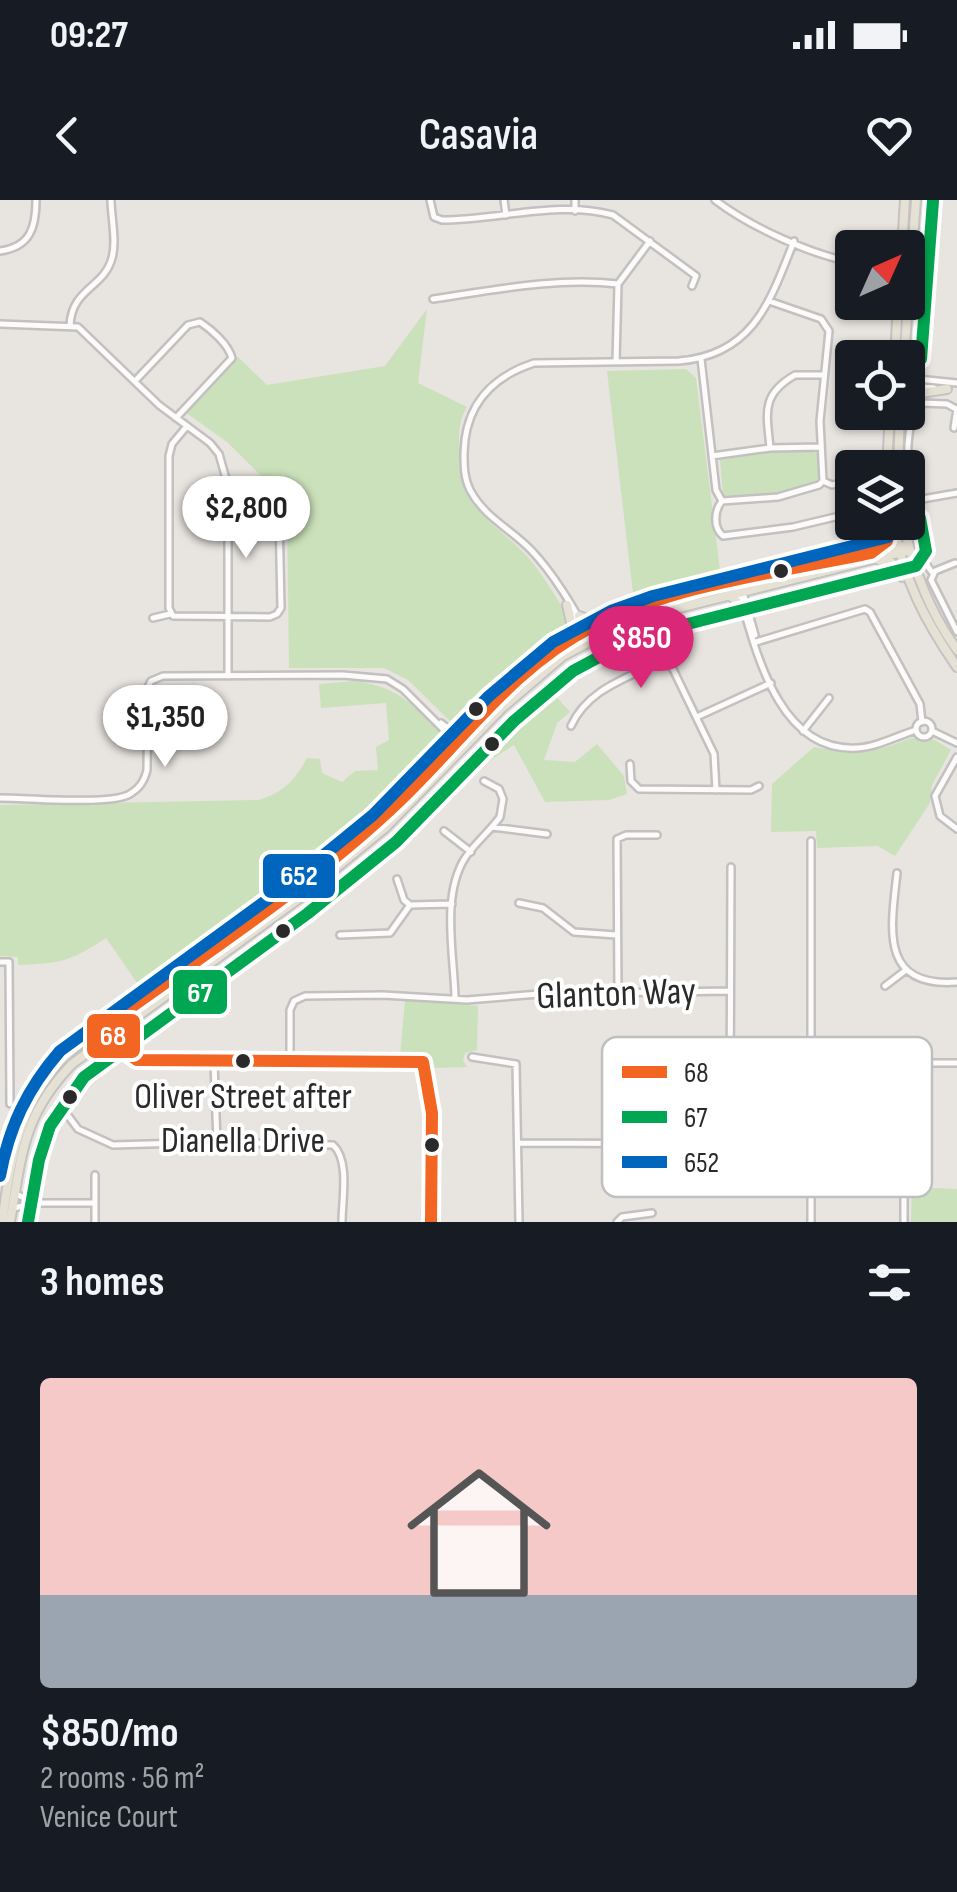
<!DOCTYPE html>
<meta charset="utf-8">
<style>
:root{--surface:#171b24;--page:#20242c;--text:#f1f3f6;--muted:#9ea1a6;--accent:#db2777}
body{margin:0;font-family:"Sofia Sans Condensed",sans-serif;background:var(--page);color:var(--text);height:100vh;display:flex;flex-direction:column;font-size:38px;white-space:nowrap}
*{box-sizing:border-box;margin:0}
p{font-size:32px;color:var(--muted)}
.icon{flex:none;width:55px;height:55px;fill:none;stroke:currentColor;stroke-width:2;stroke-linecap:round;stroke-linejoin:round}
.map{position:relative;height:1022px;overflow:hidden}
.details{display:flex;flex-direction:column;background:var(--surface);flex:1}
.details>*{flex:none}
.needle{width:65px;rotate:45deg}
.tools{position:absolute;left:835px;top:30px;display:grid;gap:20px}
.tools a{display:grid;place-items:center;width:90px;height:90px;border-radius:10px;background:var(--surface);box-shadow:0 2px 8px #0004;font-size:50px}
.price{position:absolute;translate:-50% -85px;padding:0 22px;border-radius:35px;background:#fff;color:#222;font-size:32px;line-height:65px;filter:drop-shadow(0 2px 5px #0008)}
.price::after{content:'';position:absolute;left:50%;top:60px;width:30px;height:22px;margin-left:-15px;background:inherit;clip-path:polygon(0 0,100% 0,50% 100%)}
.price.current{background:var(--accent);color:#fff}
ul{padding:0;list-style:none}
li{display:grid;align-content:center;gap:20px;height:530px;padding:0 40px}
li span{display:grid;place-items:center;height:310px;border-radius:10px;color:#555}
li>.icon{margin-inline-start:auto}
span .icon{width:180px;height:180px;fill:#fffc;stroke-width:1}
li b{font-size:42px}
h2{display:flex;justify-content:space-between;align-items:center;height:120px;padding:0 40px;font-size:42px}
.status{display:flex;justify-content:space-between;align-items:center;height:70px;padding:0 50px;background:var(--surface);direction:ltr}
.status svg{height:28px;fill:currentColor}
header{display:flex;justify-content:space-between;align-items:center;height:130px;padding:0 40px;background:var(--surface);font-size:45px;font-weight:600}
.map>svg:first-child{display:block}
.green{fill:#cbe1bb}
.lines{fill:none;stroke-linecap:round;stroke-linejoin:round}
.minor-casing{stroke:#c2c0c1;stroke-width:10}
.tertiary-casing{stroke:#c2c0c1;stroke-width:10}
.primary-casing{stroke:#c4c3c1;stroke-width:12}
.minor{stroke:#fcfbfa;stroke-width:5}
.tertiary{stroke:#fcfbfa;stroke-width:5}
.primary{stroke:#e5e1d4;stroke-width:8}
.bus-1-casing{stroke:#fff;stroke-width:20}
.bus-2-casing{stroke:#fff;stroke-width:20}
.bus-3-casing{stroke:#fff;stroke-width:20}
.bus-1{stroke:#f26522;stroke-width:12}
.bus-2{stroke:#00a651;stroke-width:12}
.bus-3{stroke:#0065bd;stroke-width:12}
.bus-dot{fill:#2a2a2a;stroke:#fff;stroke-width:4}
.labels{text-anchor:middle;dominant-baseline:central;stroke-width:8;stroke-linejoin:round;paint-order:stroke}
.bus-label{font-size:36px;fill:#2a2a2a;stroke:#fff}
.street-label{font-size:38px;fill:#2a2a2a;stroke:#fff}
.key{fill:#fff;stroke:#bfbfbf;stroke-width:2.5}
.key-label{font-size:28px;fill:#2a2a2a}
.line-badge{stroke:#fff;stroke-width:4}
.badge-label{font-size:28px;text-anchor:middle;font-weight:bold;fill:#fff}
</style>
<div class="status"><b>09:27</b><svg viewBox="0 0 49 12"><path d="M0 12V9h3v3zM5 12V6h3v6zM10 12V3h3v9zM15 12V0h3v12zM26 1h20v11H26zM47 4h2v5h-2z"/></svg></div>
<header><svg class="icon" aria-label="back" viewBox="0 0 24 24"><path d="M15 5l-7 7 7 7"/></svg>Casavia<svg class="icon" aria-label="heart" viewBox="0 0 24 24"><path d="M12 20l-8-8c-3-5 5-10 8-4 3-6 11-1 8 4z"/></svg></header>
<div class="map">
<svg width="957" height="1022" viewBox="0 0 957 1022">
<rect width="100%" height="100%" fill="#e8e4e0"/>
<path class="green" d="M427,109l-9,74 49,24c-9,15 -8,28 -8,45 -1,62 39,69 73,110 16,20 29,44 43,65l-44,28 -73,74 -50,-49 -24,-12h-95l-2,-166 -60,-60 -42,-30 53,-55 29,28 118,-19z
M686,169l10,9 25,200 -87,24 -27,-231z
M774,252h40l4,3 2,24 -3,4 -35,10 -59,3 -3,-36z
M355,481c46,6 61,27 92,58l-117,105 -190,143 -34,-49c-37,24 -44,25 -88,27v-8l-18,-1v-151l259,-5c25,-8 35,-19 48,-42l13,1 2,14 20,9 13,-11 23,-1 -2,-23 13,-7 -3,-37 -65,5 -2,-24z
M543,482l27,30 -13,11 -13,37 31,2 22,-18 27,32 3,18 -18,6 -64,2 -31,-57 -39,25 -12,-11z
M911,538l24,2 16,10 -19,35 -2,18 -35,53 -17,-10 -61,2 -1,-17 -45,1 1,-48 42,-37c41,7 59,7 97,-9z
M405,800l73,6 -1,44 -12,3 -2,7 4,7 -32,1 -5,-12h-30z
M912,987l45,2v33h-46z"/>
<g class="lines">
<g class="minor-casing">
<path id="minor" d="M430,0l4,17 8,3c57,0 116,-20 171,-5l83,61 -4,10
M504,0l2,15
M575,0v11
M715,0c34,26 96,55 137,62
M0,51c30,-4 36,-23 36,-51
M433,99c61,-9 124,-22 185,-15
M0,124l78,3 81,78 51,38 9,11 9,32v190
M70,125c2,-37 34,-37 42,-67 5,-17 -1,-41 -1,-58
M701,159l15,131 6,11 56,-4 41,-12 4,-4 -3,-60 9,-90 -8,-12 -52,-18
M616,162l2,-78 32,-43
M135,181l53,-56 12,-3c12,8 28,22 32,36l-56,60
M187,226l-15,18 -3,12v152l4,8 97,1 7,-3 4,-6 -2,-94 -25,-26 -26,-2
M954,228l3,-19
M770,248c-3,-34 -10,-53 25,-73h28
M712,256l58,-8 50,-1
M823,281l9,4 13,-3 7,6
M722,301c-8,10 -9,26 1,35l70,-9 59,-14
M911,301l46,-8
M955,363l-20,8 -4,9 26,52
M933,373c-23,-21 -38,-153 -11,-170l25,1 9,5
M740,382l15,53
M736,383c18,59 39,170 121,165 20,-1 40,-12 59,-18
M572,416l15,26
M153,418l17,-4
M591,439c-17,-30 -36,-64 -60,-89 -20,-21 -47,-33 -61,-60 -6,-12 -6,-24 -6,-37 1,-47 27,-76 70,-90l145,-2c74,-6 91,-59 115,-120
M756,442l109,-33 5,3 50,92 2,18
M699,516l72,-33
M916 529a8 8 0 1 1 16 0a8 8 0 1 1-16 0Z
M441,523l26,20
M571,526c16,-36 54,-47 88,-64l11,1 44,91 2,36
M803,531l26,-33
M932,531l25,12
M957,557l-22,39 5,20 17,13
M630,564l1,17 8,8 112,1 8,-4
M0,598c28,0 106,7 128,-3 11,-6 16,-13 19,-25l1,-83 3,-6 12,-5 180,-1 44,4 16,10 59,59
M492,627l55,7
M444,631l27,21
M811,641v381
M731,667c0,104 -1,209 -2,313l82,1
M897,673c-6,55 -18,115 60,109
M397,679l7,21 6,5
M519,703l24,5 31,24 42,3
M410,705l42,-1
M340,735l50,-2 20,-28
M0,762h9l1,142
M885,786l21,-16
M618,794l-1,-155 9,-4h31
M455,797c-1,-42 -14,-101 10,-139 9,-14 25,-27 35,-41l3,-18 -4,-10 -15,-8
M472,857l44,7 3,158
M141,860l282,2c14,18 8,130 8,160
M290,861v-51l4,-9 11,-5 78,-1 84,5 72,-6 191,-3
M214,862l3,80
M812,870l83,-1 9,5
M904,874v148
M904,874l16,-11h37
M66,913l12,16 35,16 104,-3 116,3c17,15 9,55 9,77
M518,943l211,1
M14,993l21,10
M13,1008l25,-5h57
M95,1022v-47
M617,1022l5,-5 30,-4"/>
</g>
<g class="tertiary-casing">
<path id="tertiary" d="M908,178l49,5
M908,186l26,2"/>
</g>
<g class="primary-casing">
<path id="primary" d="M902,48l3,-48
M895,158l3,-56
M904,158l12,-158
M908,195l39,-6
M887,268l3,-56
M898,268l2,-56
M893,322c10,56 32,99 64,145
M903,322c10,47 26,89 54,128
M874,350l11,-7 9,-15
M879,360l13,3 10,14
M731,396l12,12
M579,416l19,7
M564,440l8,-13 -5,-22
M111,833l6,3 12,17 12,7
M98,843l28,12
M2,1022c9,-63 15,-111 58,-161 31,-29 68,-52 103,-77 66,-47 132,-94 194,-146 81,-67 139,-164 236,-211 95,-48 213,-54 315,-82
M10,1022c12,-67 12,-106 62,-158l225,-164 88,-72 117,-120 61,-52 55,-29 41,-14 250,-63"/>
</g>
<use href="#minor" class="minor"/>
<use href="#tertiary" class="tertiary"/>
<use href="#primary" class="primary"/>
<g class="bus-1-casing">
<path id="bus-1" d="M423,862l-286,-2 -20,-14 -4,-11 10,-22c91,-65 185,-127 267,-203 67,-61 119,-141 202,-183 85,-44 187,-54 279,-74l16,-12 6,-19
M423,862l9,51 -1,109"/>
</g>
<g class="bus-2-casing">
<path id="bus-2" d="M921,159l12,-158
M28,1022l11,-62 11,-34 34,-49 223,-163 89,-72 118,-121 59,-50 52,-28 39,-13 252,-64 10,-15 -6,-33"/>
</g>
<g class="bus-3-casing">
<path id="bus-3" d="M0,976c9,-49 27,-87 60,-125l226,-165 87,-71 116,-119 64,-54 58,-31 42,-15 235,-59 -2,-11"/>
</g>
<use href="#bus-1" class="bus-1"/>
<use href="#bus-2" class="bus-2"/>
<use href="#bus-3" class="bus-3"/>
</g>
<g class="bus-dot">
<circle cx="781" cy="371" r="9"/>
<circle cx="476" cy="509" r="9"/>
<circle cx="492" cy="544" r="9"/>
<circle cx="283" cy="731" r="9"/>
<circle cx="243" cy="861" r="9"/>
<circle cx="70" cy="897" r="9"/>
<circle cx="432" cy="945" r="9"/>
</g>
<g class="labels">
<g class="bus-label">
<text x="243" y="897">Oliver Street after<tspan x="243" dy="44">Dianella Drive</tspan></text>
</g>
<g class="street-label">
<text transform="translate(616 794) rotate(-2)">Glanton Way</text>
</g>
</g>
<rect x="602" y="837" width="330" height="160" rx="15" class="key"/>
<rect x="622" y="866" width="45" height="12" fill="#f26522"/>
<rect x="622" y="911" width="45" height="12" fill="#00a651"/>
<rect x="622" y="956" width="45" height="12" fill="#0065bd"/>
<g class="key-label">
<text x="684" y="882">68</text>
<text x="684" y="927">67</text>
<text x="684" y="972">652</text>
</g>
<g class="line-badge">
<rect x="261" y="652" width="76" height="48" rx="10" fill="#0065bd"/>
<rect x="171" y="768" width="58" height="48" rx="10" fill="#00a651"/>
<rect x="85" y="812" width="57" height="48" rx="10" fill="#f26522"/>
</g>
<g class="badge-label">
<text x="299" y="685">652</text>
<text x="200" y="802">67</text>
<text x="113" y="845">68</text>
</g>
</svg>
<div class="tools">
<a><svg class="needle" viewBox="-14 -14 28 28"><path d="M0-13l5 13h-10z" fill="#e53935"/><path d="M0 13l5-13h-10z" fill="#9ea1a6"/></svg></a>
<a><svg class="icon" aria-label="locate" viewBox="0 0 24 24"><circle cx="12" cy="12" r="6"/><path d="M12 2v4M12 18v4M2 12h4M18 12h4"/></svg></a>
<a><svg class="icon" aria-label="layers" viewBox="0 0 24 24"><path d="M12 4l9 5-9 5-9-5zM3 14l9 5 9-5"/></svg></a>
</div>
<b class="price" style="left:246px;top:361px">$2,800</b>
<b class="price current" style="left:641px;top:491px">$850</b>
<b class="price" style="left:165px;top:570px">$1,350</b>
</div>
<section class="details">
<h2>3 homes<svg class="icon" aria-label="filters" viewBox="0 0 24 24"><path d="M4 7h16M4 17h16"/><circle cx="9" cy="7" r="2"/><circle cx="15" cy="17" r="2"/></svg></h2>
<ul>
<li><span style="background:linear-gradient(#f6c9c9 70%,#9aa5b1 0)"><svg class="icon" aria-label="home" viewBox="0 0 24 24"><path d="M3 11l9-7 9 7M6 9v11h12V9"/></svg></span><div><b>$850/mo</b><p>2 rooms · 56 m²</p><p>Venice Court</p></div></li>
</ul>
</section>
